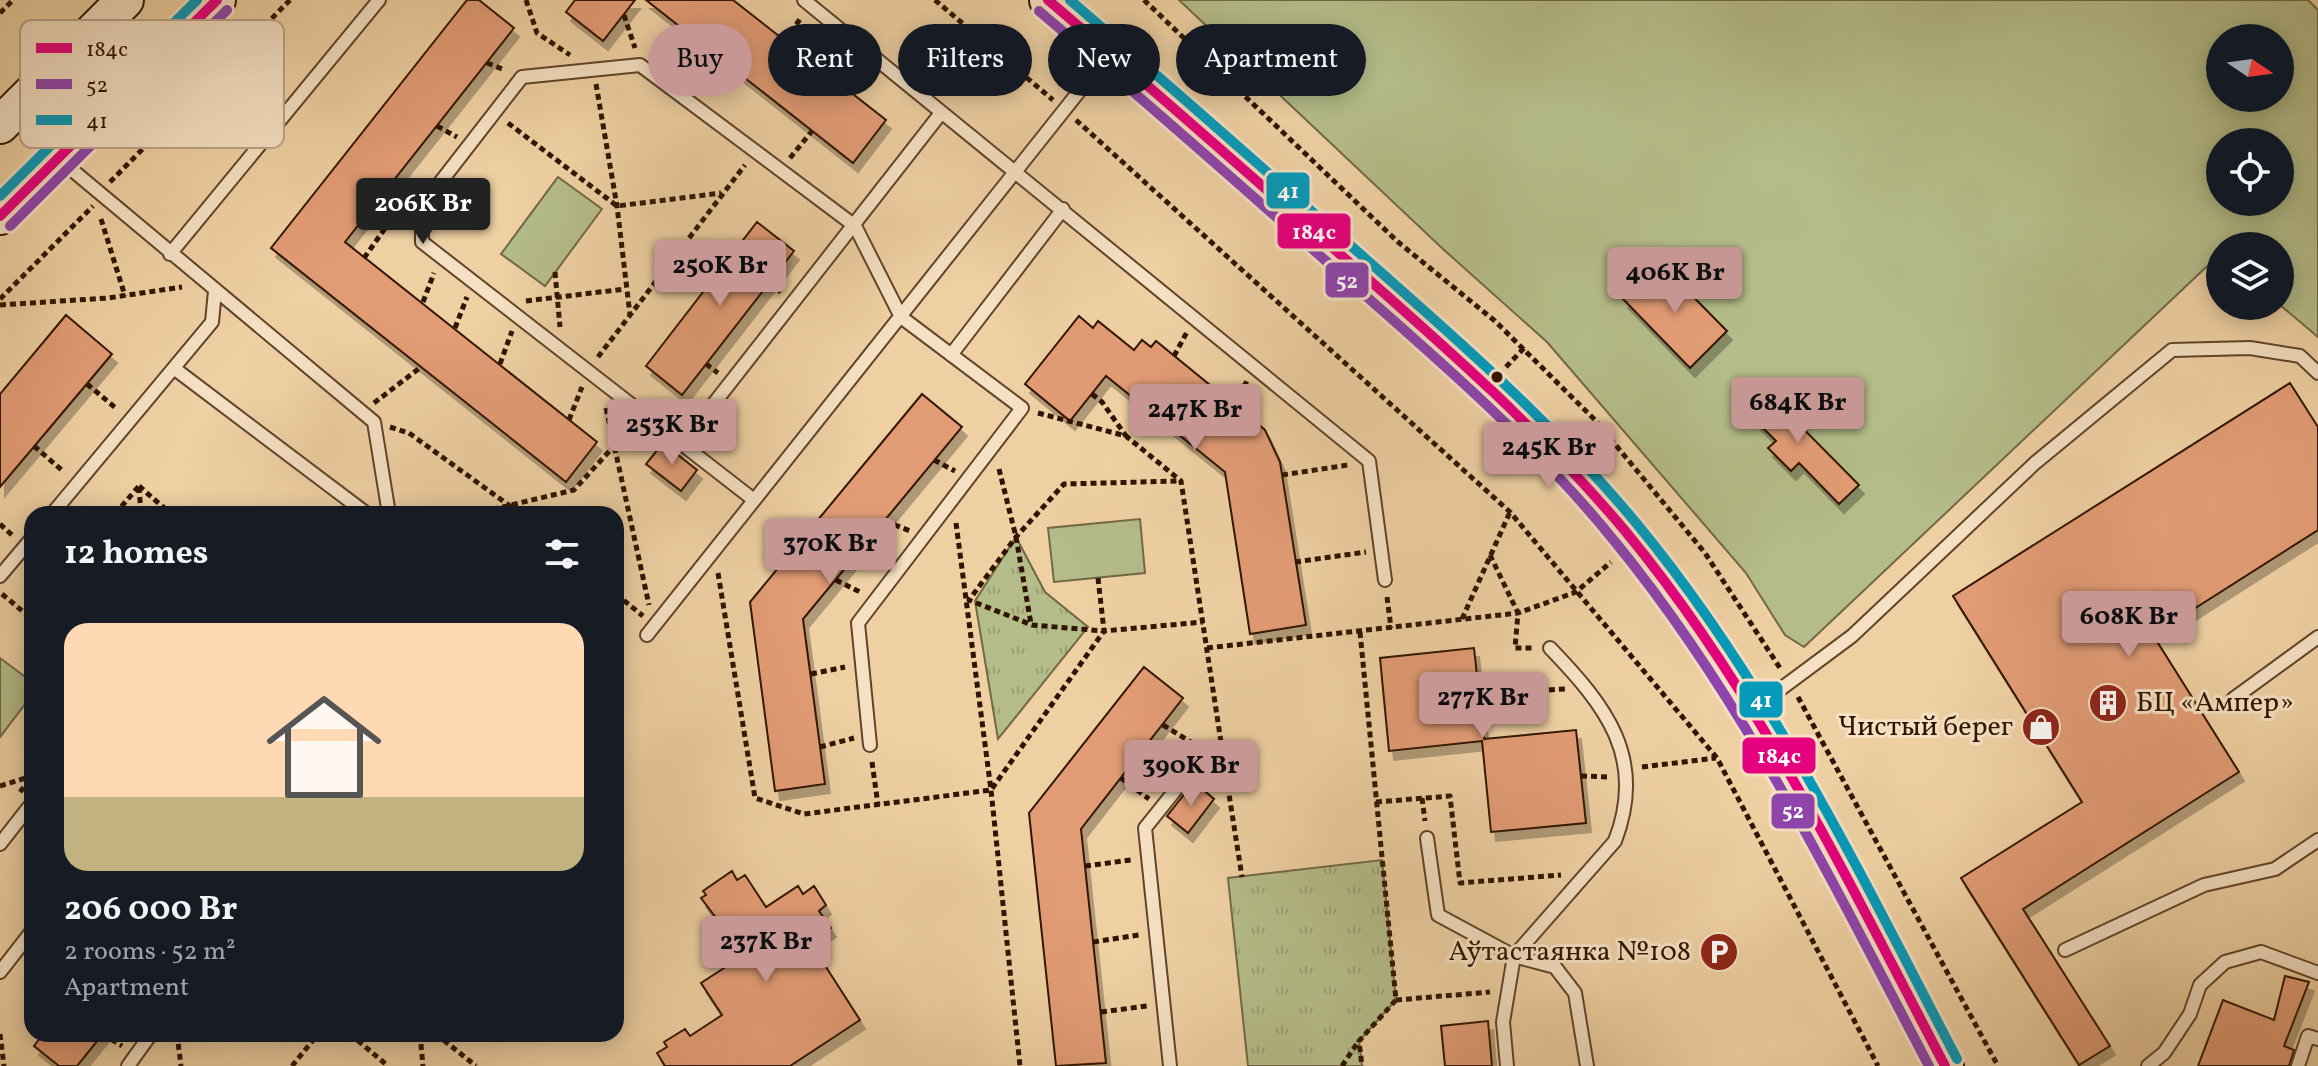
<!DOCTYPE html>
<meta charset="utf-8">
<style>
:root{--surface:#171b24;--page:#242831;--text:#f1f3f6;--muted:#9ea1a6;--line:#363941;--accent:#c59692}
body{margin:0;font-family:Vollkorn,serif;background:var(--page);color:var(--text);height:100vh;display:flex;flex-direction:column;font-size:30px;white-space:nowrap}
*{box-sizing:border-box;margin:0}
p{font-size:26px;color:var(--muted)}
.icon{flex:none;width:44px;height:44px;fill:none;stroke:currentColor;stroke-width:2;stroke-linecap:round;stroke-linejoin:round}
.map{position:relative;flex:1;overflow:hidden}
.side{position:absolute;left:24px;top:506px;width:600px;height:536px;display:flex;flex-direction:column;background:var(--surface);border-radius:24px;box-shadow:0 4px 20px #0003}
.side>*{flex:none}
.guide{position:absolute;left:648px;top:24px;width:760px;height:72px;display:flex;gap:16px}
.needle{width:52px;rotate:103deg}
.controls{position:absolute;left:2206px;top:24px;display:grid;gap:16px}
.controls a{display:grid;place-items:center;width:88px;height:88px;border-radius:50%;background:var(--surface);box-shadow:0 4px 20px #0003;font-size:40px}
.price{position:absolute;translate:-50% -68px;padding:0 18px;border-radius:8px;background:var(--accent);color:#111;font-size:26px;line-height:52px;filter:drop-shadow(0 2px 4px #0008)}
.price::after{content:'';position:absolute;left:50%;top:48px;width:24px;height:18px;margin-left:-12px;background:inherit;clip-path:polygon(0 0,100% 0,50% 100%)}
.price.current{background:#222;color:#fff}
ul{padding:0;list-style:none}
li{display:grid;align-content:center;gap:16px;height:424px;padding:0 40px}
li+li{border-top:2px solid var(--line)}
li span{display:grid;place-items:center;height:248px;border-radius:24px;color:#555}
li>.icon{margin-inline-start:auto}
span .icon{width:144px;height:144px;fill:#fffc;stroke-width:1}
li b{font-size:34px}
h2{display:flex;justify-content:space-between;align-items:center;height:96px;padding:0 40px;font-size:34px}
.tag{padding:0 28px;border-radius:36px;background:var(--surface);box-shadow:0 4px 20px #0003;font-size:28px;line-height:72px}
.tag.current{background:var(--accent);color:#111}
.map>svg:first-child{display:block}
.grass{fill:#b4bc89;stroke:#726845;stroke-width:2;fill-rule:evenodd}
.park{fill:url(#park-tufts);stroke:#726845;stroke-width:2}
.building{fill:#e29c74;stroke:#301401;stroke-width:2;filter:url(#shadow)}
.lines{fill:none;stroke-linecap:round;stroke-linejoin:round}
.service-casing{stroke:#604329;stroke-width:16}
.secondary-casing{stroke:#301401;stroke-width:40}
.path{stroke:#301401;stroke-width:5;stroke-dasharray:6 4;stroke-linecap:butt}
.service{stroke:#f5e0c3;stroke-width:12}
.secondary{stroke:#f5e0c3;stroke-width:36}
.bus-1-casing{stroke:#f5e0c3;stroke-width:16}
.bus-2-casing{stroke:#f5e0c3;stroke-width:16}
.bus-3-casing{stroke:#f5e0c3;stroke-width:16}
.bus-1{stroke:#e5007d;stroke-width:10}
.bus-2{stroke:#8e44ad;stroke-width:10}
.bus-3{stroke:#059aba;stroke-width:10}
.bus-dot{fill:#301401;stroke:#f5e0c3;stroke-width:3}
.labels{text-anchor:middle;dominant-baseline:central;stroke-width:6;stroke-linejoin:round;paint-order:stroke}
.poi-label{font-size:28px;fill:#301401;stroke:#f5e0c3;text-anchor:end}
.key{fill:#f5e0c3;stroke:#baa389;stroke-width:2}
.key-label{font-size:22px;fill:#301401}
.line-badge{stroke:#f5e0c3;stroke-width:3}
.badge-label{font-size:22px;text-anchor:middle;font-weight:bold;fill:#fff}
</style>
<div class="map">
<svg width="2318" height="1066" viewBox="0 0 2318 1066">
<defs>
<pattern id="park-tufts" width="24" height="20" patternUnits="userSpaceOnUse" patternTransform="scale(2)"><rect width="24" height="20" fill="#b4bc89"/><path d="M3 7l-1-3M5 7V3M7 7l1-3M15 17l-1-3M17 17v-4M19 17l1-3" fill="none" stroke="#9ba174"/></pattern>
<filter id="shadow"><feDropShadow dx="5" dy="9" stdDeviation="0" flood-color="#0004"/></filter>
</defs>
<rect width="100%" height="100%" fill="#efd0a2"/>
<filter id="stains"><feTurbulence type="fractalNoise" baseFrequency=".0025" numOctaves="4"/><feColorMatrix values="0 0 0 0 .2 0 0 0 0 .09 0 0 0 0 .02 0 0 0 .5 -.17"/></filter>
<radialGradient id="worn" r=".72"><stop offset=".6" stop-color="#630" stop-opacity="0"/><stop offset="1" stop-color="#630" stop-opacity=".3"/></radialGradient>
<path class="grass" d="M1179,0h1129l10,10v327l-38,-32v-59h-60v8l-416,393 -19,-12 -39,-62 -199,-231 -104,-93zM2220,38h60v60h-60zM2220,142h60v60h-60z
M558,177l44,32 -57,77 -44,-32z
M1140,519l5,54 -91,9 -6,-54z
M0,658l32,24v13l-32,42z"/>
<path class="park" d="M1016,537l29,55 43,35 -90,112 -23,-138z
M1382,860l14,140 -37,41 3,25h-114l-20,-188z"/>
<path class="building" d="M467,0h12l35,28 -169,214 252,200 -31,40 -295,-234z
M575,0h60l-32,41 -37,-29z
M646,0h87l153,120 -33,43z
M757,222l37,29 -112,144 -36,-29z
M1660,263l67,68 -37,37 -67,-69z
M66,315l46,39 -112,133v-93z
M1079,316l14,12 5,-7 36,29 8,-10 9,7 5,-6 109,89 15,32 26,163 -56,9 -25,-162 -119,-96 -36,45 -45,-37z
M2290,383l28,44v103l-165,105 86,137 -216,137 87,137 -31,19 -118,-187 121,-76 -129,-206z
M1759,384l100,101 -20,19 -40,-41 -8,8 -23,-23 8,-7 -37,-37z
M922,394l40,33 -159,192 22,165 -50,7 -25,-189z
M663,443l34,27 -16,21 -35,-27z
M1474,648l10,91 92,-9 10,93 -95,9 -9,-91 -93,10 -9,-93z
M1144,667l39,31 -102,131 25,234 -50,3 -27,-253z
M1194,782l20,17 -26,34 -21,-17z
M732,871l5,9 8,-5 21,32 32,-21 5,8 11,-8 12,19 -7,6 12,17 -21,14 50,78 -70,46h-125l-8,-13 10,-6 -3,-5 21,-13 5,7 32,-21 -21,-32 43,-28 -43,-57 5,-3 -3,-4z
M2285,976l24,6 -25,64 10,4 -5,16h-91l25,-66 51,20z
M1488,1021l4,45h-47l-4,-40z
M43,1034h60l-26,32h-18l-25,-20z"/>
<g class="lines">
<g class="service-casing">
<path id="service" d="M804,0l565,461 16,119
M59,159l315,263 15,92
M170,254l209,-254
M951,355l112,-146
M175,369l192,145
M683,443l258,-330
M754,500l-332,-258v-36l100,-129 118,-12 215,161 46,91 121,91 -164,215 12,122
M52,514l160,-192 3,-31
M0,576l32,-38
M647,635l461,-580
M2233,699l85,-62
M1755,708l97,-72 183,-173 137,-113 78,-2 50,8 18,17
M1427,838l11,77 76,41 41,11 20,26 12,73
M0,844l29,-37 3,2
M2065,950l139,-65 71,-16 43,-29
M0,972l32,-41
M128,1066l23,-32
M1170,1066l-25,-238 61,-76
M1507,1066l-4,-44 11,-66 101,-115c32,-83 -9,-135 -65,-193
M2148,1066l16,-13 26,-39 10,-29 25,-23 36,-10 57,21
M2298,1066l10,-30 10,3"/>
</g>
<g class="secondary-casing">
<path id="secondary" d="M1048,0c99,84 196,170 294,256 113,99 228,199 319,321 114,152 195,322 284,489
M0,125l125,-125
M0,216l217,-216"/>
</g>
<path class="path" d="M526,0l11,33 33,22
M935,0l118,100
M1144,0l254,242 97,79 100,99 110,133 75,115
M0,13l13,-13
M624,15l11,33
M785,41l15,-22
M487,63l18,7
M596,84l21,122 13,109
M1076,120l434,392 207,246 161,308
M508,123l109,83 104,-13
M437,126l20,11
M790,158l22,-27
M110,182l180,-182
M381,197l23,6
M101,219l24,77
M364,258l39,-55
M555,272l5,55
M769,283l12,9
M0,299l93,-93
M526,301l99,-12
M423,302l11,-29
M0,305l108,-7 74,-11
M455,328l12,-31
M1174,356l13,-24
M598,357l147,-192
M500,364l12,-33
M706,364l12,9
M1506,367l18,-19
M87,384l30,25
M1092,394l10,8 24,34
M374,403l47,-36
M1234,404l13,-23
M606,408l43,197
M1038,413l88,23 55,45 40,261
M569,420l13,-33
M390,427l19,6 112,81
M34,446l30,26
M934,460l21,11
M999,469l17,68 15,87
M1282,475l66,-10
M139,486l32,28
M139,487l2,27
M115,514l24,-28
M473,514l101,-24 59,-65
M885,521l25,10
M956,523l35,267 29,276
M0,524l13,12
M1490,555l28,58 -3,35h20
M1295,562l71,-10
M718,573l37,225 49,16 187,-24 113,-159 99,-9
M1098,578l6,53 -72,-6 -63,-25 47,-63 48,-53 116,-3
M836,580l24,12
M2,594l30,25
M616,594l27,22
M1387,597l4,31
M1462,619l48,-107
M1360,632l36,368 -37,41 3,25
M1207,648l311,-35 58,-21 35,-30
M811,674l34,-7
M1479,694l86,-5
M1798,697l200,369
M1163,725l31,19
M820,747l34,-9
M1223,756l19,121
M872,762l6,43
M1642,767l74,-9
M1581,776l27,1
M1121,778l28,21
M0,786l32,-10
M20,792l12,-15
M1422,798l3,23
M1376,802l74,-6 10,87 101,-8
M1085,866l46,-6
M1093,942l46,-7
M1396,1000l94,-8
M1101,1012l46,-6
M0,1034l4,32
M103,1034l19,12
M177,1034l4,32
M350,1034l38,32
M420,1034l3,32
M436,1034l40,32
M292,1066l26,-32
M1342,1066l16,-24"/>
<use href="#service" class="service"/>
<use href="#secondary" class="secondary"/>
<g class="bus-1-casing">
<path id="bus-1" d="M1048,0c99,84 196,170 294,256 99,87 199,174 284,276 132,160 223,351 319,534
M0,216l217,-216"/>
</g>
<g class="bus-2-casing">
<path id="bus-2" d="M1039,11c100,85 198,171 296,258 98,86 199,172 281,274 129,158 218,343 313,523
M10,226l217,-216"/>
</g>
<g class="bus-3-casing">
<path id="bus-3" d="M1070,0c94,81 187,163 280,245 100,88 202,176 287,279 133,161 224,352 320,535
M0,196l197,-196"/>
</g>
<use href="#bus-1" class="bus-1"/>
<use href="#bus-2" class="bus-2"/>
<use href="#bus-3" class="bus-3"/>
</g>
<defs>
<g id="building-disc" transform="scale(2)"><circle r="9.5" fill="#8f2418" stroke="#f5e0c3"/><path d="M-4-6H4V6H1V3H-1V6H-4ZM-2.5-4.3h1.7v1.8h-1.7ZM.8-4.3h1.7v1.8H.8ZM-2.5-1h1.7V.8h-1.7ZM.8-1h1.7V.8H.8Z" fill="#fff"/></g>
<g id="shop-disc" transform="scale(2)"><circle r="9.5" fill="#8f2418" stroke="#f5e0c3"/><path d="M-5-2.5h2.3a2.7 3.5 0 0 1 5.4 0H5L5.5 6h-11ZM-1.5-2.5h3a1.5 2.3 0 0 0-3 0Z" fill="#fff"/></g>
<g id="parking-disc" transform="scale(2)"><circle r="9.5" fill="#8f2418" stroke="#f5e0c3"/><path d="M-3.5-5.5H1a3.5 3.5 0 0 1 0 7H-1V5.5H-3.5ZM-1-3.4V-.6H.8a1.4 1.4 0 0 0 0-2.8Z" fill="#fff"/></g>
</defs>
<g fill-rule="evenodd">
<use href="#building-disc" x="2108" y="703"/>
<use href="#shop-disc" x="2041" y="727"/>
<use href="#parking-disc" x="1719" y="952"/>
</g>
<circle class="bus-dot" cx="1497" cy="377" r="7"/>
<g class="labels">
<g class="poi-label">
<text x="2136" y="703" text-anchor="start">БЦ «Ампер»</text>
<text x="2013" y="727">Чистый берег</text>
<text x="1691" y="952">Аўтастаянка №108</text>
</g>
</g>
<rect x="20" y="20" width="264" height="128" rx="12" class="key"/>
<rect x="36" y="43" width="36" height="10" fill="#e5007d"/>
<rect x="36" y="79" width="36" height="10" fill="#8e44ad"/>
<rect x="36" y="115" width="36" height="10" fill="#059aba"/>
<g class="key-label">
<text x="86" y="56">184с</text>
<text x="86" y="92">52</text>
<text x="86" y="128">41</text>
</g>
<g class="line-badge">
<rect x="1265" y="171" width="46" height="39" rx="8" fill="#059aba"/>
<rect x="1276" y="212" width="76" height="38" rx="8" fill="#e5007d"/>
<rect x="1324" y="261" width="46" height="38" rx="8" fill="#8e44ad"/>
<rect x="1738" y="680" width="46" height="39" rx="8" fill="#059aba"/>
<rect x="1741" y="736" width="76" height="39" rx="8" fill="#e5007d"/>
<rect x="1770" y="792" width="46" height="38" rx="8" fill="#8e44ad"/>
</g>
<g class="badge-label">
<text x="1288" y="198">41</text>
<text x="1314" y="239">184с</text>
<text x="1347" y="288">52</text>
<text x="1761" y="707">41</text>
<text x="1779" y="763">184с</text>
<text x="1793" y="818">52</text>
</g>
<rect width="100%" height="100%" filter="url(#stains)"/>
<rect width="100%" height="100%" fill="url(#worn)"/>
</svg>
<div class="controls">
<a><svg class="needle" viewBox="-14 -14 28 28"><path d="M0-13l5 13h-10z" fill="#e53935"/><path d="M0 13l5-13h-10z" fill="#9ea1a6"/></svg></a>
<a><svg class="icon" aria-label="locate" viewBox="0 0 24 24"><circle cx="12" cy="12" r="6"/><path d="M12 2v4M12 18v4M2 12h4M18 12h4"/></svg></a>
<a><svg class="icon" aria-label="layers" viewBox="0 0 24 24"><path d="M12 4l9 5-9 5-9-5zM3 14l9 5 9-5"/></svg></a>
</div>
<b class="price current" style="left:423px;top:246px">206K Br</b>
<b class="price" style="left:720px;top:308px">250K Br</b>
<b class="price" style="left:1675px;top:315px">406K Br</b>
<b class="price" style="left:1798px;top:445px">684K Br</b>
<b class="price" style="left:1195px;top:452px">247K Br</b>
<b class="price" style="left:672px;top:467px">253K Br</b>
<b class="price" style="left:1549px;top:490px">245K Br</b>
<b class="price" style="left:830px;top:586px">370K Br</b>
<b class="price" style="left:2129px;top:659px">608K Br</b>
<b class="price" style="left:1483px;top:740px">277K Br</b>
<b class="price" style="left:1191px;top:808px">390K Br</b>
<b class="price" style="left:766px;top:984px">237K Br</b>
<div class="guide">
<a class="tag current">Buy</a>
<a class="tag">Rent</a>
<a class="tag">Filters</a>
<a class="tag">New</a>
<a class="tag">Apartment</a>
</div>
<section class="side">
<h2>12 homes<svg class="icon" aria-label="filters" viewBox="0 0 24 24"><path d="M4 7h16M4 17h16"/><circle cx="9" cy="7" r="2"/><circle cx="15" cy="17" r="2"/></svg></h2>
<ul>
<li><span style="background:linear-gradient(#ffd9b3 70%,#c2b280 0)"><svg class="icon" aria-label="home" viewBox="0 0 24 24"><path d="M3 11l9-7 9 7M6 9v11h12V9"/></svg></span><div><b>206 000 Br</b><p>2 rooms · 52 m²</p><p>Apartment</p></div></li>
</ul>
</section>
</div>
